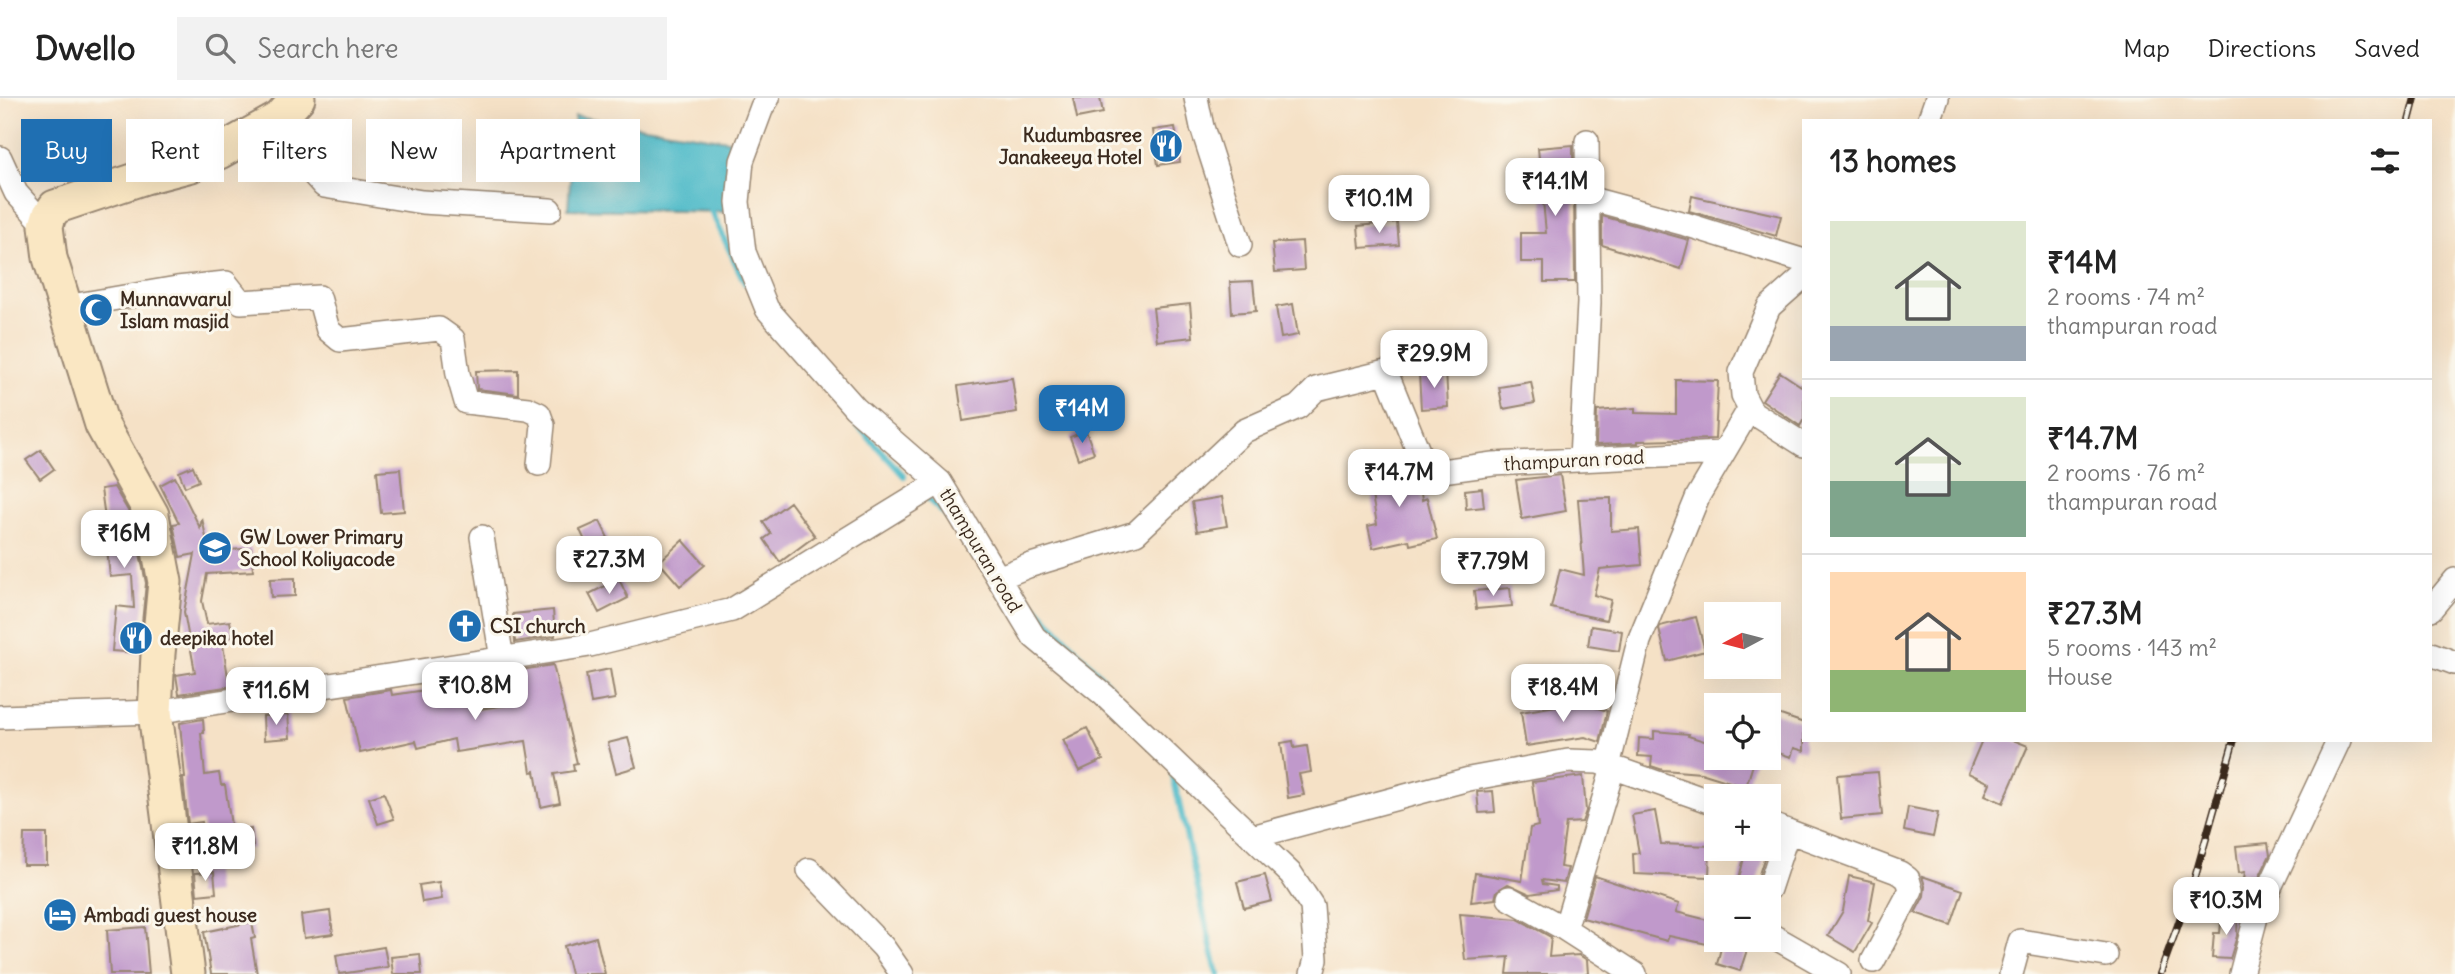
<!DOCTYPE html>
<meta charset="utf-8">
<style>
:root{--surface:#fff;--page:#f2f2f2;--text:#222;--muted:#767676;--line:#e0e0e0;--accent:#1f6fb2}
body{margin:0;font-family:Delius,sans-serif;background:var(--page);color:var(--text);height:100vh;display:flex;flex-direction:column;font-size:26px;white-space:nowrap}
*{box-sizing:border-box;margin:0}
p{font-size:23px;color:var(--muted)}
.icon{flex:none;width:38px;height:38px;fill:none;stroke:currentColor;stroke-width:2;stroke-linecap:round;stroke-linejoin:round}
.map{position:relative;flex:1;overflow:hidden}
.details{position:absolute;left:1802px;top:21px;width:630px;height:623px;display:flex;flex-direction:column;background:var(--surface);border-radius:0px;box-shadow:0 7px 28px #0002}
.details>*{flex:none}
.top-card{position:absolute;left:21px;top:21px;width:665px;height:63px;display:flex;gap:14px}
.needle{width:46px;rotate:263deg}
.tools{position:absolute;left:1704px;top:504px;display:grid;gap:14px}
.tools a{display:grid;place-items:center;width:77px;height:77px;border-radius:0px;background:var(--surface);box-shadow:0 7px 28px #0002;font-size:35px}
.price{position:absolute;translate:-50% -60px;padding:0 16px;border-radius:14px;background:#fff;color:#222;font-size:23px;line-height:46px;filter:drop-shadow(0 2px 4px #0008)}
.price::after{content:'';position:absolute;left:50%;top:42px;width:21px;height:16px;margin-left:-10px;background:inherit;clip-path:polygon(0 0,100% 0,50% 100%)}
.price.active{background:var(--accent);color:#fff}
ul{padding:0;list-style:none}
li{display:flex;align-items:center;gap:21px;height:175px;padding:0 28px}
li+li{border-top:2px solid var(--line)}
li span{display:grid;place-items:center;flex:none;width:196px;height:140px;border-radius:0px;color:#555}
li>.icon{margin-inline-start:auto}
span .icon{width:84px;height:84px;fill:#fffc;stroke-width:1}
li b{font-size:30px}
h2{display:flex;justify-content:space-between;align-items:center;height:84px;padding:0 28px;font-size:30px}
.pill{padding:0 24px;border-radius:0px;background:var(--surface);box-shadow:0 7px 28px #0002;font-size:24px;line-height:63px}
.pill.active{background:var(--accent);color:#fff}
header{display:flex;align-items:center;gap:42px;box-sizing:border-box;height:98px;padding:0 35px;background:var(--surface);border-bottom:2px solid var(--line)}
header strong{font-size:33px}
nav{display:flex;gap:38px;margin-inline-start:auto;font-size:24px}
.search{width:490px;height:63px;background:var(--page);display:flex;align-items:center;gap:18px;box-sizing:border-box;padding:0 24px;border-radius:0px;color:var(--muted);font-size:26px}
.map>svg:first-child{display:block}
.water{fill:#4cb9c8;stroke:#447273;stroke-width:2}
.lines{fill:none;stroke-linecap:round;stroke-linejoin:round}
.stream{stroke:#4cb9c8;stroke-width:6}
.building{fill:#c099cb}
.minor-casing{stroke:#988672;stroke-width:26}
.secondary-casing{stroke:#988672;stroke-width:37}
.minor{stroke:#fff;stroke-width:23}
.secondary{stroke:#fae7c3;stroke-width:33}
.rail-casing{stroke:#3b2a1e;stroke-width:8}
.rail{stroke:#fbf7ec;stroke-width:5;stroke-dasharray:16;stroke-linecap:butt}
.labels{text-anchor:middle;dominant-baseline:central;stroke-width:6;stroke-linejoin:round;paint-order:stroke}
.poi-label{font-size:19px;font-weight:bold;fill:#3b2a1e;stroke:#fbf7ec;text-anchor:start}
.street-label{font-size:19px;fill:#3b2a1e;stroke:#fbf7ec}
</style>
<header>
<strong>Dwello</strong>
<div class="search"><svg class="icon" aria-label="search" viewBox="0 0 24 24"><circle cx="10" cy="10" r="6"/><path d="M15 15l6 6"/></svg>Search here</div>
<nav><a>Map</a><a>Directions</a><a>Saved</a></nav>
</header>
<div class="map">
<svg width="2455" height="876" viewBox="0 0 2455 876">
<rect width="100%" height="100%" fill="#fbf7ec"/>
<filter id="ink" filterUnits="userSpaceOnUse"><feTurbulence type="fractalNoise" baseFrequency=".0143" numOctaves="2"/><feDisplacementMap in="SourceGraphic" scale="14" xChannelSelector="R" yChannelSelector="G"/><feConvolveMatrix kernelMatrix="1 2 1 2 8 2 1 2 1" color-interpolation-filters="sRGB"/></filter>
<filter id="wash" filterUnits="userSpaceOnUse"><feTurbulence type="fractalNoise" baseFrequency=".00686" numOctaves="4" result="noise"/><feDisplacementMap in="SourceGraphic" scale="28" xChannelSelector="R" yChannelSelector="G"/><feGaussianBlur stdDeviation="1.57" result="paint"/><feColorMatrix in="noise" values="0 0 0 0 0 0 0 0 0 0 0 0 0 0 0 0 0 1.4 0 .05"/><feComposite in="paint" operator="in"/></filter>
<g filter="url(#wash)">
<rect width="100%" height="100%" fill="#f5e1c6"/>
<path class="water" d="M575,18l165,26 -9,70 -163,-3z"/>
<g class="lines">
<path class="stream" d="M708,106l37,79
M848,317l56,61
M928,401l27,25
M1012,483l98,105
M1172,673l43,194 4,9"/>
</g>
<g id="blocks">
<path class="building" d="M1073,0h27l3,15 -26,5z
M1175,29l5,35 -22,3 -5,-35z
M1573,47v25h-3l4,21 1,91h-31v-20h-23v-29h25l-8,-85z
M1692,98l89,20 -5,20 -87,-25z
M1602,118l87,24 -8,29 -79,-24z
M1397,124l2,23 -39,3 -2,-22z
M1302,143l2,29 -29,2 -3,-29z
M1253,183l3,30 -24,2 -2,-31z
M1190,206l3,33 -36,4 -4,-33z
M1293,206l5,31 -17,3 -5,-31z
M518,272v24l-41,-5 -1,-18z
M1446,273l2,36 -27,2 -2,-36z
M1780,274l24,16v31l-4,7 -38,-26z
M1012,280l5,34 -54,9 -5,-35z
M1676,282l42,1 -3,58 -77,2v2l-42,2 1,-34 38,-3v5l41,1z
M1531,284l4,21 -32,6 -4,-22z
M1086,333l8,22 -16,6 -8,-22z
M41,352l13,19 -14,10 -14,-19z
M1408,367l6,14 6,6 2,15 5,-2 10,41 -27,6 -1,-5 -36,8 -5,-22 9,-2 -9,-52z
M193,368l6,15 -14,6 -6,-15z
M400,371l4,42 -23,2 -4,-42z
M1560,377l6,36 -44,8 -6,-39z
M175,379l25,51 2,-10 7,34 42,-4 2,23 -46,3 -5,27 5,23 23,-3 3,16 -11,2 6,38 44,-3v6l-93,14 -3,-19 19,-3 -11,-60 11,-58 -15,3 -7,-33 6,-1 -19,-38z
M114,389l16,27 2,15h3l11,54 -7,70 -27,-2 4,-45 18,2 -2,-33 -22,2 -3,-28 -5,1 -1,-18h6l-6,-43z
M1482,390l2,19 -18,2 -1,-19z
M1222,399l5,29 -30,5 -5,-29z
M1611,400v33l28,-2 3,36 -42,4 -6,26 17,5 -5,20 -55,-12 9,-39 24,6 -6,-76z
M790,404l25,34 -35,26 -16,-23 7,-5 -8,-12z
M600,423l8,17 -20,9 -8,-17z
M683,442l22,25 -25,21 -21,-24z
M295,480v18l-24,1 -1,-18z
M619,481l9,19 -29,15 -10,-19z
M1510,490l2,18 -36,3 -2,-18z
M553,512l2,26 -40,6 -2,-28z
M474,513l7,17 -21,7 -6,-17z
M1696,519l9,34 -38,10 -8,-32 1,-3z
M1591,528l31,5 -3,20 -31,-5z
M553,567l24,98 -4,1 1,7 -20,3 6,29 -19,4 -6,-36 -4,1 -5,-31 -70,11 -2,-13 -36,9 -2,-7 -56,12 -13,-56 44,-7 1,5 34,-5v-6l42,-6 4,32 35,-5 -6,-32z
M610,571l5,30 -24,4 -5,-29z
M1579,604l28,9 -7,31 -15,-5 -59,9 -5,-34z
M1769,613l35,12v28l-10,-3 -3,9 -22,-7z
M288,616l2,24 -26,2 -1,-24z
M203,621l1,14h-3l4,42 14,-2 2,12h4l7,47 19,-3 2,19 -46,7 -5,-33 -14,2 -5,-46h2l-5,-55z
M1087,630l16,32 -24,11 -16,-31z
M1654,633l35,3 -1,2 29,9v13h38l-9,29 -45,-14 -38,-3 -12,-4 1,-9 -14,-1 1,-18 15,1z
M628,640l8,29 -20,6 -8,-30z
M1982,642h31l15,6 -25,57 -18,-8 5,-12 -22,-10z
M1293,643l1,7 13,-2 4,26 -12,2 5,21 -16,3 -7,-55z
M1878,674l4,43 -41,4 -4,-44z
M1583,678l3,35 -4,11 -16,1 -6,44 8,1 -4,15 -22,-3 1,4 14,2v4l-27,4 -22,-10 -11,7 -2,8 -24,3 4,-29 47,8 8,-53 8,-2 -6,-44z
M1493,693l2,21 -16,1 -2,-21z
M384,695l10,26 -16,5 -9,-26z
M1908,709l30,6 -5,24 -29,-6z
M1655,713l6,33 49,2 -1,31 -75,-3 -1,-20 6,-1 -7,-38z
M24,736h23v31h-24z
M2268,745l2,12 -23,48 -6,-1 4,-30 -6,1 -3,-27z
M1746,751h21l-12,38h-18z
M214,774l2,21 -19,2 -2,-22z
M1265,777l7,26 -28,7 -7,-26z
M1595,778l84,28 -3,8 32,8 -1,24 -38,-8 -2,5 -84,-23z
M1849,778l26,6 -7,38 4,3 -17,29 -27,-16 15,-25z
M1922,778l41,14 -12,35 -36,-12 9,-17 1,-10z
M439,784l3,17 -20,3 -3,-17z
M330,813l3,23 -29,4 -3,-23z
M2222,814l16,1 -1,23 -7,23 -18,-1 2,-25h6z
M1460,816l58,5 33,18 -2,20 30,-2 8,5 1,14h-81l2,-17 -44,3z
M252,824l3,16 -4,1 6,35h-46l-7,-42z
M145,829l4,47h-39l-3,-44z
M596,839l9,37h-34l-7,-28z
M1723,842l25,7 -8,24 -23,-7z
M384,849l4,20 -49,7 -3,-19z
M420,856l2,20h-29l-2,-17z"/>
</g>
</g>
<g filter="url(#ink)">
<use href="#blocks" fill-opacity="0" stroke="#988672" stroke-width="2"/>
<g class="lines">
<g class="minor-casing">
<path id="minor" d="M768,0l-6,9 -20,54 -4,41 6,50 23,57 88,99 85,74 94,155 70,58 187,179 21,32 4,53 -4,15
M1196,0l6,29 38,118
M273,23l32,44 19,21 98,16 128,8
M1929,23l8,-23
M0,60l16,35 30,33
M1588,100l97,26 119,37
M1804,178l-35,31 -28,65 2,23 9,17 52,33
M65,209l112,-19 49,-5 15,19 78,-5 9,33 12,10 99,-11 14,10 5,35 8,28 62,7 11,5 4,11 -4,39
M1581,361l8,-156 -2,-162
M482,439l20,122
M998,480l30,-12 108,-33 108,-102 54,-24 18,-18 70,-17 41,101 66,-9 229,-11
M2431,511l24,-29
M2431,556l24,9
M0,619l155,-5 435,-67 142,-35 208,-128
M1608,668l31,-125 59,-145 52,-88
M1769,726l131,49 8,6 3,11 -38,71
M1252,739l217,-58 99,-18 30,1 119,42
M809,772l74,77 19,27
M1769,791l19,-58
M1509,800l56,31 70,45
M1565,831l48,-161
M1769,836l70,40
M2011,876l9,-33 86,14
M2241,876l15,-57 83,-177"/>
</g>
<g class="secondary-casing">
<path id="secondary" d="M188,876l-33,-262 3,-58 7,-72 -13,-67 -50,-90 -52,-167 -4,-32 3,-10 6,-9 90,-30 46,-12 28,-13 61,-34 18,-20"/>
</g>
<use href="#minor" class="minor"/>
<use href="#secondary" class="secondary"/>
<g class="rail-casing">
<path id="rail" d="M2409,23l6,-23
M2160,876l34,-93 40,-141"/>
</g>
<use href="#rail" class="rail"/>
</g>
</g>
<defs>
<g id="restaurant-disc" transform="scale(1.75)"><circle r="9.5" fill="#1f6fb2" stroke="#fbf7ec"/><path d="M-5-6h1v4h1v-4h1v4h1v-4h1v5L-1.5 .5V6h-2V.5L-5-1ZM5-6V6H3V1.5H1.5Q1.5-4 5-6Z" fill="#fff"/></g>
<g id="mosque-disc" transform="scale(1.75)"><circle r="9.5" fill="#1f6fb2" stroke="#fbf7ec"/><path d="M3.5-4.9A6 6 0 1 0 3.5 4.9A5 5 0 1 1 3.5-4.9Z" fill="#fff"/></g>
<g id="school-disc" transform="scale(1.75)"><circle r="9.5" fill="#1f6fb2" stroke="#fbf7ec"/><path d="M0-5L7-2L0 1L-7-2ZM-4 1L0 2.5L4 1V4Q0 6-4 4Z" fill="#fff"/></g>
<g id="church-disc" transform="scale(1.75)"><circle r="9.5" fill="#1f6fb2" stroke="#fbf7ec"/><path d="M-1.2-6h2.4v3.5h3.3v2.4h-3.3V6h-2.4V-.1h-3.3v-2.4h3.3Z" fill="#fff"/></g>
<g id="hotel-disc" transform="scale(1.75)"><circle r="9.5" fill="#1f6fb2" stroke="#fbf7ec"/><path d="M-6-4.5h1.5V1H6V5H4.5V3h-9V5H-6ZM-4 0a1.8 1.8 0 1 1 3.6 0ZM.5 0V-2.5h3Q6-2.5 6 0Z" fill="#fff"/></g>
</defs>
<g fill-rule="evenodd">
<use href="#restaurant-disc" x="1166" y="48"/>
<use href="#mosque-disc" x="96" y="212"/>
<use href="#school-disc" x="215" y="450"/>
<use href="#church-disc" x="465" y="528"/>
<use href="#restaurant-disc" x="136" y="540"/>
<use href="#hotel-disc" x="60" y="817"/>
</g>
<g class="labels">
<g class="poi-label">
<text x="1142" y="37" text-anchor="end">Kudumbasree<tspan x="1142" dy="22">Janakeeya Hotel</tspan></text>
<text x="120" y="201">Munnavvarul<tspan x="120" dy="22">Islam masjid</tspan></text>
<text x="240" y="439">GW Lower Primary<tspan x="240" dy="22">School Koliyacode</tspan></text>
<text x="490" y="528">CSI church</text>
<text x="160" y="540">deepika hotel</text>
<text x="84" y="817">Ambadi guest house</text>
</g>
<g class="street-label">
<text transform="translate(1574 362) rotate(-3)">thampuran road</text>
<text transform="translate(981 452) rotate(59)">thampuran road</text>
</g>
</g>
</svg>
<div class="tools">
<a><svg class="needle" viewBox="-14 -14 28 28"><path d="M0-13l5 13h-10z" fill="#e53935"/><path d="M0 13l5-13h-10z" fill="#767676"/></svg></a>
<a><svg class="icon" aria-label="locate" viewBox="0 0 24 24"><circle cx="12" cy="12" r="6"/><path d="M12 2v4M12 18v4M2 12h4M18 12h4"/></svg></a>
<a>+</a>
<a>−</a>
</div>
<b class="price" style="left:1555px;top:120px">₹14.1M</b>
<b class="price" style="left:1379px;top:137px">₹10.1M</b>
<b class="price" style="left:1434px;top:292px">₹29.9M</b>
<b class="price active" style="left:1082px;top:347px">₹14M</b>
<b class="price" style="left:1399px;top:411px">₹14.7M</b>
<b class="price" style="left:124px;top:472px">₹16M</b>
<b class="price" style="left:609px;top:498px">₹27.3M</b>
<b class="price" style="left:1493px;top:500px">₹7.79M</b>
<b class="price" style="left:475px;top:624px">₹10.8M</b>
<b class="price" style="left:1563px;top:626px">₹18.4M</b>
<b class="price" style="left:276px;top:629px">₹11.6M</b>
<b class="price" style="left:205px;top:785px">₹11.8M</b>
<b class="price" style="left:2226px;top:839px">₹10.3M</b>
<div class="top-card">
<a class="pill active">Buy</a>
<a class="pill">Rent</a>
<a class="pill">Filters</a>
<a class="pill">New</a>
<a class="pill">Apartment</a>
</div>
<section class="details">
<h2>13 homes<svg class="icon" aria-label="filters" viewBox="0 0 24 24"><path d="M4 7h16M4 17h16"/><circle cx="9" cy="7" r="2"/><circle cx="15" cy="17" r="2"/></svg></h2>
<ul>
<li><span style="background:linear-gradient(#dfe7d0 75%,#9aa5b1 0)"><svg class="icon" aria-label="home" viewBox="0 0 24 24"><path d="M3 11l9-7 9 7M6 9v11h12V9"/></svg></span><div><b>₹14M</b><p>2 rooms · 74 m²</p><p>thampuran road</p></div></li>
<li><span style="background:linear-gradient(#dfe7d0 60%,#7fa58c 0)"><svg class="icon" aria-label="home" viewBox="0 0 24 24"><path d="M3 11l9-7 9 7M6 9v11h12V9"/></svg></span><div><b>₹14.7M</b><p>2 rooms · 76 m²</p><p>thampuran road</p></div></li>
<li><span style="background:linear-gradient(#ffd9b3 70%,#8fb573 0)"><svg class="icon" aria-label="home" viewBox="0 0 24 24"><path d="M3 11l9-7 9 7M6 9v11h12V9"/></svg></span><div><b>₹27.3M</b><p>5 rooms · 143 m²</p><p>House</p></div></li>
</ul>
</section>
</div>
